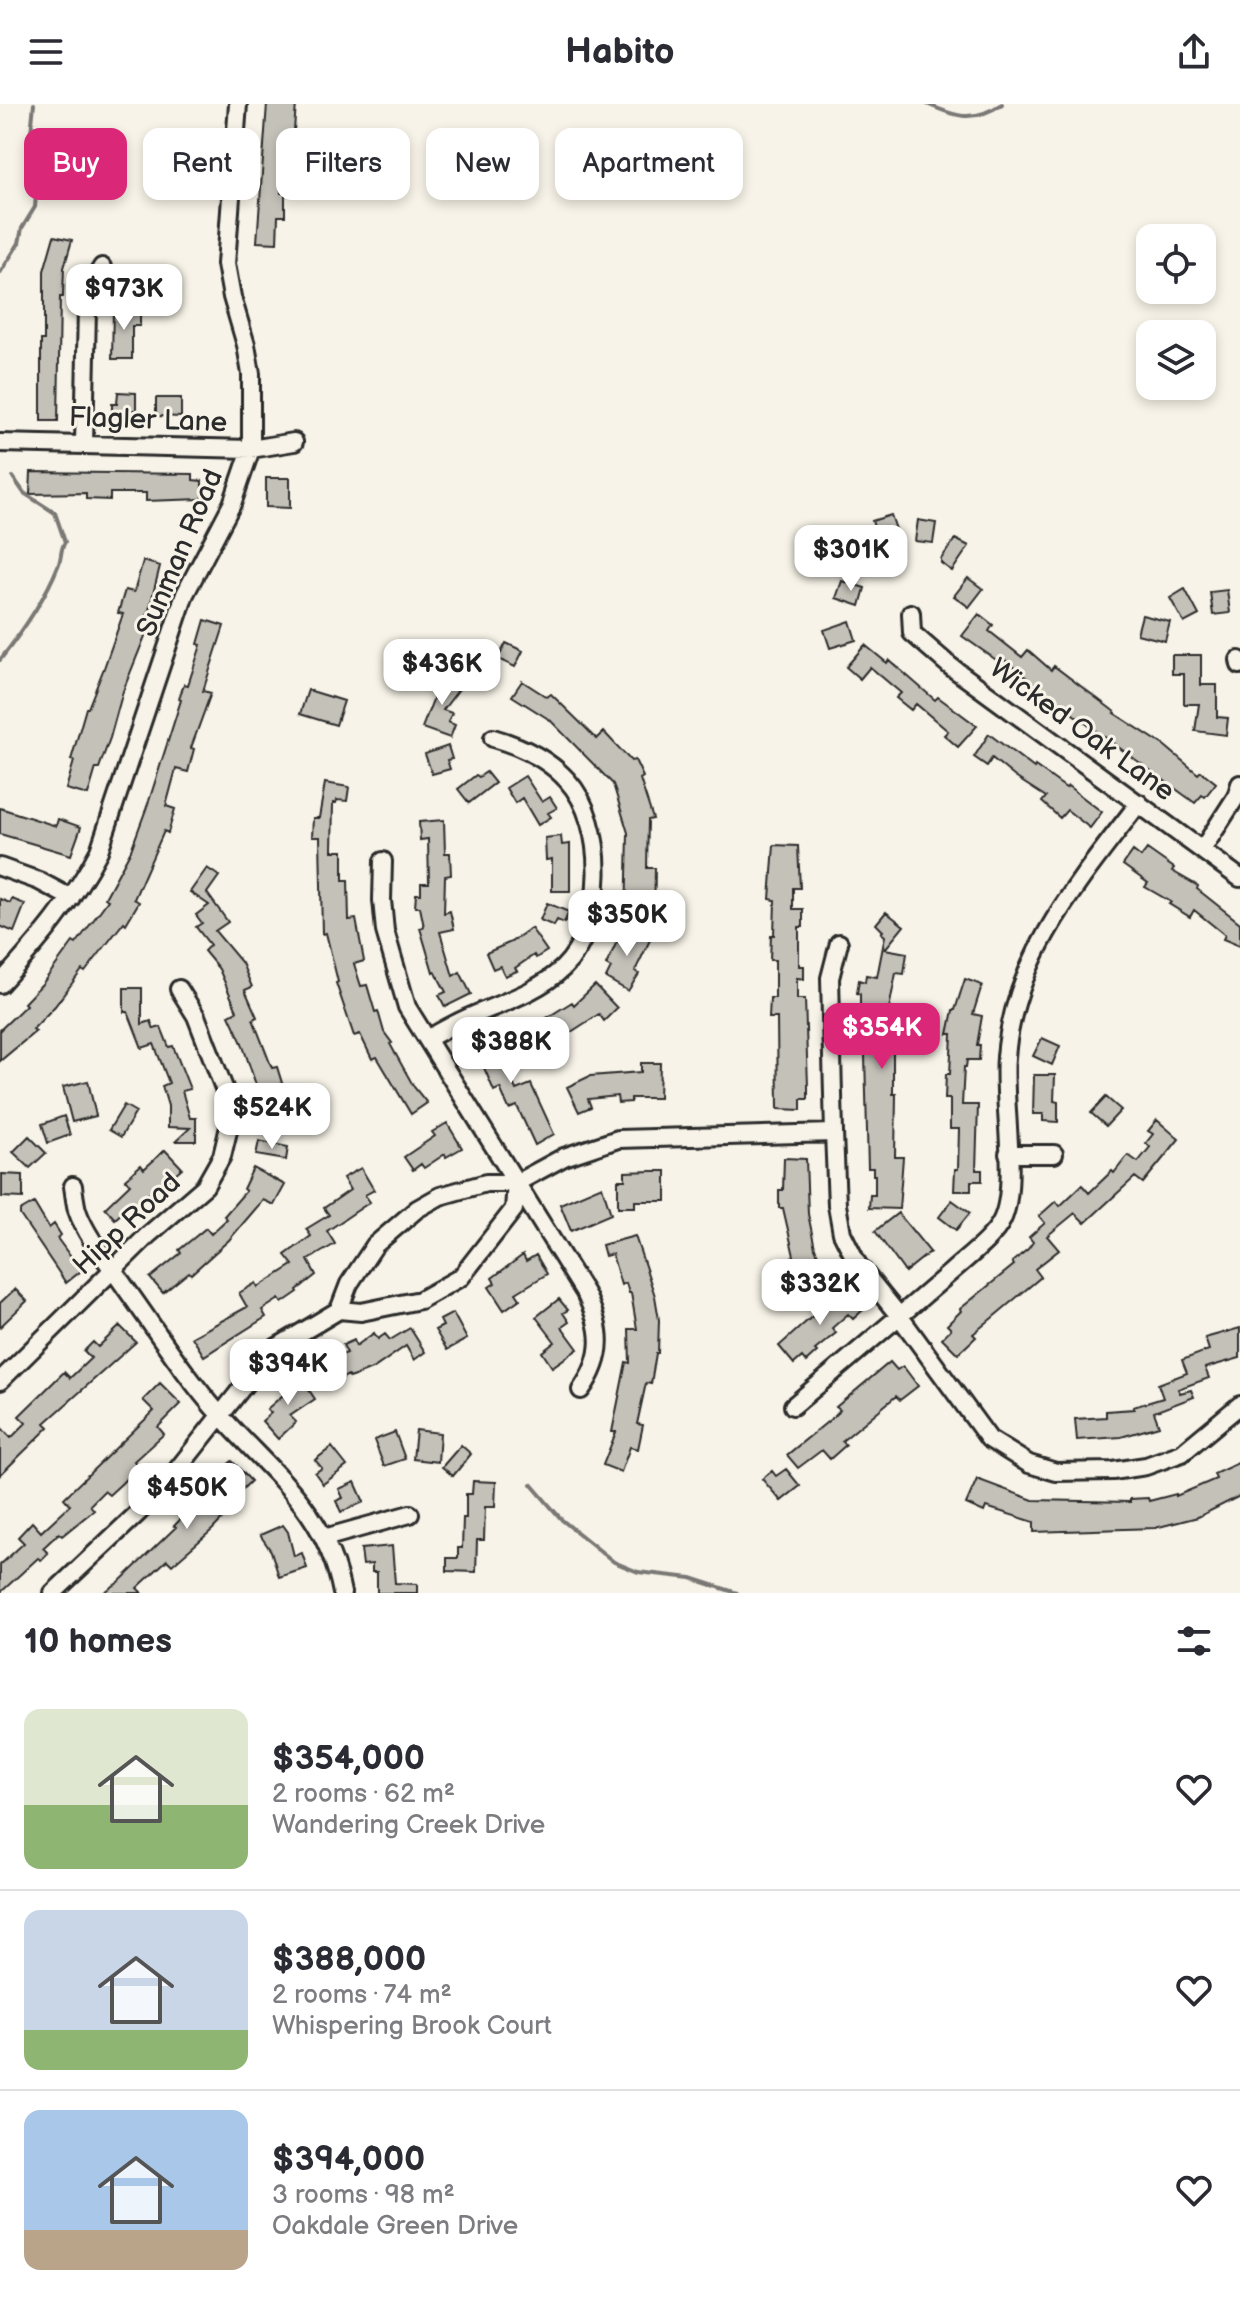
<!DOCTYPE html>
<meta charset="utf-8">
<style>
:root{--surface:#fff;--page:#f7f7f7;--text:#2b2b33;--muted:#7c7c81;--line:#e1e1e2;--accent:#db2777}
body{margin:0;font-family:"Balsamiq Sans",sans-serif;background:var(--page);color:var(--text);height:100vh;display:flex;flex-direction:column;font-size:30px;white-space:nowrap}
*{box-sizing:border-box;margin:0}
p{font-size:26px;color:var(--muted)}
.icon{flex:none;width:44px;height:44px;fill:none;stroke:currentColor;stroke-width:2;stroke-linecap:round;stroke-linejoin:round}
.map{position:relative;height:1489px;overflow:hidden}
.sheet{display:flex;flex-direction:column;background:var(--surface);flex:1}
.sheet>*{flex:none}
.hud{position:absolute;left:24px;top:24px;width:800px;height:72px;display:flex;gap:16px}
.tools{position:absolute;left:1136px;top:120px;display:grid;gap:16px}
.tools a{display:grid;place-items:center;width:80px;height:80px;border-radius:16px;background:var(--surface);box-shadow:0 4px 12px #0003;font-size:40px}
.price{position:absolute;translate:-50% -68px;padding:0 18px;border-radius:16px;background:#fff;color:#222;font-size:26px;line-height:52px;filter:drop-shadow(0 2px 4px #0008)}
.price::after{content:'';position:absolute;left:50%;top:48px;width:24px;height:18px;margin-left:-12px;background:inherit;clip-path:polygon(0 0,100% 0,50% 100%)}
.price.active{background:var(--accent);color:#fff}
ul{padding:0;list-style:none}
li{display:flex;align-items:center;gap:24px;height:200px;padding:0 24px}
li+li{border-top:2px solid var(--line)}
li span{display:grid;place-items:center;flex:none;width:224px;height:160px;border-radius:16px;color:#555}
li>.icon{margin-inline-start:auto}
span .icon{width:96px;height:96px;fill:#fffc;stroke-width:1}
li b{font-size:34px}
h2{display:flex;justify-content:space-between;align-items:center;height:96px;padding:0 24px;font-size:34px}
.pill{padding:0 28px;border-radius:16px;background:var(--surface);box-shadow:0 4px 12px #0003;font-size:28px;line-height:72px}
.pill.active{background:var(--accent);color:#fff}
header{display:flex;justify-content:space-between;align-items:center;height:104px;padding:0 24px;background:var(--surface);font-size:36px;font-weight:700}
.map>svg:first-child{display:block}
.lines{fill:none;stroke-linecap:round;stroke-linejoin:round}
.stream{stroke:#7a7874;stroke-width:4}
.building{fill:#c4c1b9;stroke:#2b2b2b;stroke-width:2}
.minor-casing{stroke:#2b2b2b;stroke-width:22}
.minor{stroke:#f7f3e8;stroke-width:16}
.labels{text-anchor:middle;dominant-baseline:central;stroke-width:6;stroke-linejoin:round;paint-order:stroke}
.street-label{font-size:28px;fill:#2b2b2b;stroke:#f7f3e8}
</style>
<header><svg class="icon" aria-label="menu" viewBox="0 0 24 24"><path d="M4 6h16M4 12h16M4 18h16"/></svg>Habito<svg class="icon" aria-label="share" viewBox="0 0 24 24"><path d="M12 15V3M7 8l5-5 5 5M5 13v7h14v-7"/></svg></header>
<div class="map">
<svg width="1240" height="1489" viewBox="0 0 1240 1489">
<rect width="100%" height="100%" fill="#f7f3e8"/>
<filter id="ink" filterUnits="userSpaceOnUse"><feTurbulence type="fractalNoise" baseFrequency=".0125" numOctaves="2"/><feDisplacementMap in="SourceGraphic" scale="16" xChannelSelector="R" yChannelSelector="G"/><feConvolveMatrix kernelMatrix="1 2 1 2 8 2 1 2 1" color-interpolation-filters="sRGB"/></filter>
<g filter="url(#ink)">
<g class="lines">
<path class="stream" d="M927,0c29,13 46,19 75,0
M0,169l19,-30 3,-15 13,-21 3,-36 -7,-38 3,-29
M0,556c22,-28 45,-61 58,-94 4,-8 2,-17 7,-24l-10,-29 -31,-20 -11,-16
M531,1380l31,36 52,42 24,10 53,6 46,15"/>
</g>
<path class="building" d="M267,0h29l-4,53h-10l-1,36h4v23h-7l-1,27 -20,-1z
M54,132l18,4 -8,28 -1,29h-3l-2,124h-17v-81h3v-69z
M113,205h27v17h-8v33h-20z
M118,288l18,1v17h-10v7l-14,-1v-12h5z
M156,294h25v19l-25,-1z
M31,368l162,2v6l9,1v18l-56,2v-8h-36v7l-24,-1v-6l-56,1z
M266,374h24v30l-24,-1z
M891,411l9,26 -19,7 -9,-27z
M918,416l18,3 -3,20 -18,-2z
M955,435l14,7 -17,25 -11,-8v-4z
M857,444l22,11 -8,16 -22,-11z
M143,457l17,5 -16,64 3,1 -24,60 -13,47 -11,30h-3l-8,27 -22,-6 8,-28 -3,-1 15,-52h2l16,-40 19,-54 -5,-1 7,-23 9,2z
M968,474l15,11 -14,18 -15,-11z
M842,477l23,7 -5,18 -24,-8z
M1185,485l14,26 -15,8 -14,-25z
M1227,486l3,23 -17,2 -3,-23z
M979,510l14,11 -4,6 33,26 6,-7 23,20 3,-4 61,46 -1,1 51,33 33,28 3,-3 15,12 -11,14 -3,-2 -7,8 -144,-105 -46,-38 -3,4 -40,-28z
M1142,511l28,7 -5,19 -28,-7z
M205,516l19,6 -21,65 8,2 -20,55 3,1 -6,23 -12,-3 -10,37 9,3 -7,24 -4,-2 -30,68 5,3 -13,22 -2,-2 -39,50 -3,-2 -27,36 -22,23 3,2 -36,30v-31l26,-25 -2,-2 18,-19 31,-42 3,2 32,-44 -3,-2 26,-48 18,-49 32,-101 -2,-1 5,-15 4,1 13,-40 -3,-1z
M850,517l6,19 -26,8 -6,-18z
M506,539l17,8 -8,16 -17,-8z
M865,541l22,18 2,-3 46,40 3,-3 39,29 -19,21 -14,-12 4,-4 -32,-27 -5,6 -15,-12 5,-5 -31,-26 -10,12 -14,-12z
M477,542l8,14 -9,5 6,10 -12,6 -13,-24z
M1172,551h29v30h16v32l11,1 -2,17 -31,-4 4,-27h-15v-30h-12z
M446,569l16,12 -19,25 9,3 -4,9 7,3 -5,13 -28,-10 14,-36 -3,-2z
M522,577l25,16 4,-3 46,45 7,-7 27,29 4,-1 8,17 -3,2 13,40 -5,1 -1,48h8l-1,53 -28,-1 2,-87 -15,-49 -63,-64 -38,-24z
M308,586l36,11 -8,24 -36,-11z
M989,630l45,34 1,-2 31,22 2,-2 34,26 -12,16 -23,-18 -7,8 -18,-16 4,-5 -31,-20 -23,-19 -5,8 -13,-9z
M448,642l4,13 -5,1 3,9 -18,5 -7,-20z
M486,668l9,11 -26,20 -11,-14 18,-14 3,2z
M525,672l17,26 8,-5 7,11 -9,5 3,4 -13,8 -16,-27 -7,5 -9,-15z
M325,679l24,4 -2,14 -10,-1 -1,3h-3l-1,48h11v29h5l1,40 7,-1 8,42 -10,3 7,22 6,-1 8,27 3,-1 6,21 8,11 -2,1 24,43 13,16 -16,11 -34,-57 -5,2 -12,-25 -6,2 -18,-53 2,-1 -12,-49 -4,1 -2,-97h-8l1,-19h6z
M0,704l56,18 2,-7 23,8 -10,28 -71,-21z
M444,716l1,33h5l1,22 -6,1 -1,37 6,-2 4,18 -14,3 13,44 7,-4 11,22 -26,13 -6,-12 7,-3 -11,-21 -2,1 -13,-44 4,-1 -4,-20h-5l1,-13h5v-11h8l-1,-44 -8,1 -1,-18z
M561,732l1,9 8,-1v47h-18v-32l-6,1 -1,-22z
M774,741l24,1 2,42h-7v21h10v18h-4v39h5v13l-7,-1v21h8l3,87v13h-7v11l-23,-1 -1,-91h-8l1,-20h5v-38h-5l1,-25h3l1,-35 -5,-1z
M1147,745l27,19 -2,3 26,15 -1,3 43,34v23l-17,-7 2,-4 -31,-25 -4,7 -21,-13 2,-2 -26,-15 3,-4 -25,-18 10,-14 8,6z
M207,764l12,8 -12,17 21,29 -13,9 27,32 10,24 -7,3 12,27 -4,2 19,49 5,-1 9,29v32h-24l-1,-28 -19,-57 -13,-28 8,-4 -18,-42 -15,-18 6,-6 -14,-18 6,-4 -6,-8 13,-10 -19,-13z
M0,795l10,4 2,-4 13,5 -11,28 -14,-6z
M547,799l22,9 -5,11 -7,-3 -3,6 -14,-6z
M886,808l18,14 -19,23 22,4 -3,21 -8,-1 -7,36v25h4v60h3l-1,63h8l-4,52 -30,-1 1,-13h5v-20h-2v-7h-5l-4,-150h-4v-24l-3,-1 2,-13 6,2 1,-7 11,2 8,-41 -4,-3 2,-2 -7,-7z
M626,822l25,12 -16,33 4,3 -11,17 -22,-13 5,-10 -5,-3 14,-30 6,3z
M531,824l16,23 -11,7 -2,-3 -19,13 2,3 -12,5 -5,-10 -7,3 -7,-16 25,-11z
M965,875l17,6 -9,29 9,2 -5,29h3l-1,15h-12l-1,7h-2l-2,38h16l-2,65h6v11h-11v10h-17l1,-22h3l1,-40h-9v-30h-5l1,-25h4l2,-40h-4l5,-24h2z
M595,881l22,23 -13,13 -5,-7 -31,20 -3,-4 -26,15 -10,-16 43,-27 2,3z
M124,884h18v36l9,-3 3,8 7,-2 8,20 4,-1 17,43 -8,2 8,27h6v23h-20l14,-13 -22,-1v-21l-6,-20 7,-3 -15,-39 -12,4 -14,-36h-4z
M500,926l10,22 -8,3 14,35 15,-6 23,50 -19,11 -18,-39 -8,3 -9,-21 -6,3 -15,-35 -6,2 -6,-14z
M1042,934l18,8 -8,19 -19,-9z
M641,959h19l-1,35h-28v4l-13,1 -1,-7 -29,3 3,8 -12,5 -12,-25 23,-11 51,-4z
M1034,971h21l-1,26 4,1v20l-15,-1v-7h-10z
M88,977l8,35 -24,6 -9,-35z
M1106,993l15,13 -15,16 -15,-13z
M124,1001l12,7 -15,25 -12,-7z
M64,1012l6,19 -22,8 -6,-19z
M1157,1016l22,19 -36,44 -8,-6 -50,46 -10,-10 -28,23 12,14 -24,19 6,8 -68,57 3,3 -18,17 -16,-16 9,-9 -4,-4 14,-14 -1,-2 54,-44 -2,-3 16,-13 5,-7 -4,-5 16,-14 -6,-7 17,-15 4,5 22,-21 7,8 23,-22 2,2 14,-18 10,7 12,-15 -4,-4 7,-9 -5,-3z
M447,1019l15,25 -16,9 -1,-3 -21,14 -3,-4 -8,6 -9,-13 31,-21 -3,-4z
M29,1032l17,17 -16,15 -17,-16z
M259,1037l29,6 -2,13 -30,-5z
M165,1046l17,18 -32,28 -2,-2 -22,21 -3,-3 -8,7 -10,-11 25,-24 -5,-5 16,-14 3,4z
M784,1054l22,1 2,55 7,34 8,17 -24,11 -8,-18 3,-2 -11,-48h-4v-18h4z
M253,1064l32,17 -11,20 -11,-5 -34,40 -38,34 -2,-2 -26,21 -13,-15 31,-25 -2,-3 11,-9 16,-13 5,6 16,-15 -3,-3 22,-25 -3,-2z
M361,1064l13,22 -9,5 5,7 -43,29 8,13 -27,16 8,15 -19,15 1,2 -16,11 -3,-4 -17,11 4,7 -62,39 -12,-19 55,-30 -8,-14 17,-10 2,4 35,-22 -8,-10 26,-19 -5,-7 23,-14 -5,-7 26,-18 -7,-12z
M652,1067h14v30h-31v6h-17v-27h7v-8z
M2,1070l21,1v23l-21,-1z
M602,1082l9,28 -40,17 -11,-27z
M952,1096l18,13 -14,17 -17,-13z
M34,1099l15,25 5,-4 7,11 -4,3 24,33 -15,12 -46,-68v-4z
M898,1109l32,39 -25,20 -30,-41z
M635,1132l20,60 4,24 -1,33h-2l-5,31 -5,-1 -9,41 6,1 -5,24 -8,-2 -9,25 -18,-7 13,-33h-4l14,-70 4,1 -1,-34h8l-6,-36h-2l-3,-10 -5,2 -9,-31 -7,2 -3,-11z
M523,1151l3,6 10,-6 11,19 -31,19 4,6 -16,11 -15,-23 6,-4 -3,-5z
M844,1184l19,22 -10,9 -5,-5 -16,14 4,5 -21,17 2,2 -11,10 -4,-5 -8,7 -15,-18z
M15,1185l12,12 -27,26v-24z
M559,1195l9,11 -5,3 6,9 -7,5 16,22 -26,18 -10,-15 13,-10 -19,-25z
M453,1209l14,26 -20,11 -12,-20 8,-4 -3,-6z
M120,1222l16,16 -91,81 4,4 -49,48v-49l11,12 15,-15 -7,-7 45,-44 6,6 21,-20 -7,-7 9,-9 5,5z
M410,1224l15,24 -11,8 -8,-14 -32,22 -24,10 -2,-3 -21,12 -14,-26 13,-6 3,5 18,-7 -4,-8 11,-5 2,6 18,-13 4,6 7,-5 5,6z
M1240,1224v30l-35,10 4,10 -31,11 2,4 11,-3 3,7 -40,15 5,14 -38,11 -44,3 -2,-21 31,-2v-6l28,-2 -1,-2 30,-9 -5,-14 29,-11 -5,-13 27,-10 -4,-12z
M890,1258l7,8 6,-4 15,20 -18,14 -4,-4 -31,26 -23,19 4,4 -16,14 -8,-9 -24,18 -11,-13 45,-37 8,-8 -4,-3z
M298,1270l17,25 -25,17 6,6 -18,17 -16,-18 9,-8 -4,-4 24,-21 -4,-6z
M160,1279l21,21 -23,23 6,7 -30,27 4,5 -16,17 -13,12 -5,-4 -14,14 4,5 -32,26 -3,-3 -16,15 5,5 -7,7 -3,-2 -38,35v-28l24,-22 -6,-6 14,-15 9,10 29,-27 -6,-7 90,-87 -11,-11z
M416,1326l24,3 -2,29 -25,-3z
M395,1328l10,27 -21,7 -10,-26z
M461,1341l10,9 -18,22 -11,-9z
M332,1343l15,19 -24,18 -8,-11 7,-5 -7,-8z
M232,1357l19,20 -22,21 5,5 -22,23 -40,35 -5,-5 -30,28 5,5h-39l16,-11 57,-55 -2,-1 32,-33 4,4 19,-19 -8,-8z
M1240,1358v34l-42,21 -43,11 -121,4v-10l-48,-15 -2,5 -18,-8 11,-25 56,21 97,2v-3l18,-1 1,3 27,-7v2l40,-17 -2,-5z
M786,1365l14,17 -19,15 -19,-22 10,-8 4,5z
M473,1377l23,1 -1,25h-10l-1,33h-7l-1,32 -29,-1v-13h11v-10h4l1,-30h3v-24h6z
M355,1378l9,20 -23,10 -5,-11 7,-3 -4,-9z
M283,1421l5,7 6,24 8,-3 5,15 -28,9 -8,-26 -11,-16z
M392,1442l3,37 22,1v9h-40v-21h-5v-8l-9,1 -2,-16z"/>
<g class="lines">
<g class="minor-casing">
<path id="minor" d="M0,339l251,6 43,-7
M84,340l3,-135 2,-21 13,-21
M911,509l1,20 38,33 290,212
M1239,556l1,5
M1202,746l34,-53 4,-13
M383,757l-1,39 3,31 22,76 178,286c18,36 20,63 -4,97
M0,763l39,14 32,17
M839,839l-9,35 4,155 3,72 5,28 16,32 42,52 89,122 40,25 27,8 57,-1 33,-5 36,-13 58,-48
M0,880c38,-42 73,-83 99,-133l86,-257 47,-90 19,-55v-75l-5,-29 -14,-48 -6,-33 12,-160
M427,935c13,-7 25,-14 38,-20 33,-15 72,-26 98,-51 43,-42 45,-144 4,-188 -20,-22 -46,-34 -74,-42
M1008,1050h46
M73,1082c1,7 2,16 4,24 8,25 33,55 48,77 31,43 60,89 95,128 53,60 106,94 122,178
M339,1206l10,-26 26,-39 42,-36 23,-13 46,-13h30l48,-26 54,-18 216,-6
M0,1277l147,-145 58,-50 17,-30 7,-29 -2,-31 -31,-80 -17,-27
M793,1302c53,-45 106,-89 158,-134 14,-13 43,-34 51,-52 17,-36 0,-119 4,-163 8,-101 74,-177 133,-254
M324,1434l86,-24
M53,1489l85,-80 35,-38 99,-125 67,-40 22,2 59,-12 41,-23 53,-68 2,-26"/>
</g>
<use href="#minor" class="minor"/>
</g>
</g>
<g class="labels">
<g class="street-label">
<text transform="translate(148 316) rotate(2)">Flagler Lane</text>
<text transform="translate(180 449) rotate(-67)">Sunman Road</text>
<text transform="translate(1082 626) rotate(36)">Wicked Oak Lane</text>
<text transform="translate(127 1120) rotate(-43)">Hipp Road</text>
</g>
</g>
</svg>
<div class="tools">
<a><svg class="icon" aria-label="locate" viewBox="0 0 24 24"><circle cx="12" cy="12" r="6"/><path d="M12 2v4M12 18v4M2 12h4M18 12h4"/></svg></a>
<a><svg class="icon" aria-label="layers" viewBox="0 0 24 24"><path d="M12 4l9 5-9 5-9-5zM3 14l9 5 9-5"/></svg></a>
</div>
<b class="price" style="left:124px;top:228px">$973K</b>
<b class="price" style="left:851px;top:489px">$301K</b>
<b class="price" style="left:442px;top:603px">$436K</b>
<b class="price" style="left:627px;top:854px">$350K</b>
<b class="price active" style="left:882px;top:967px">$354K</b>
<b class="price" style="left:511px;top:981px">$388K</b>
<b class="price" style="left:272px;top:1047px">$524K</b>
<b class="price" style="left:820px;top:1223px">$332K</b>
<b class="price" style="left:288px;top:1303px">$394K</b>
<b class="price" style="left:187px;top:1427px">$450K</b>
<div class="hud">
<a class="pill active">Buy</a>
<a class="pill">Rent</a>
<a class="pill">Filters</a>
<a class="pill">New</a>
<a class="pill">Apartment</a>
</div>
</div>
<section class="sheet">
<h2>10 homes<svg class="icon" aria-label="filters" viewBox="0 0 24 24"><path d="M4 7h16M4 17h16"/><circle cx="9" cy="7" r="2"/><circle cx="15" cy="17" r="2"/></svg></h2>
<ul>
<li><span style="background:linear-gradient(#dfe7d0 60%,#8fb573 0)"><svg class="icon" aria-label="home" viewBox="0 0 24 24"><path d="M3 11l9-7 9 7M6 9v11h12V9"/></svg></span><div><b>$354,000</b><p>2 rooms · 62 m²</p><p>Wandering Creek Drive</p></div><svg class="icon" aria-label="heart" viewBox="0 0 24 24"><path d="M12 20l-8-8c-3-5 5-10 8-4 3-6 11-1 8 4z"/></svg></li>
<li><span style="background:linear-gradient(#c9d6e8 75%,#8fb573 0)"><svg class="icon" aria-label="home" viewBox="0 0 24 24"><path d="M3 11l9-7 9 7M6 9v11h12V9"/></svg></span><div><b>$388,000</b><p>2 rooms · 74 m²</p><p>Whispering Brook Court</p></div><svg class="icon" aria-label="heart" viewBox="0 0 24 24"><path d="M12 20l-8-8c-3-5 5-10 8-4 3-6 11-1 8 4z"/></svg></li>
<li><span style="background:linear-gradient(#a9c7e8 75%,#b9a48a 0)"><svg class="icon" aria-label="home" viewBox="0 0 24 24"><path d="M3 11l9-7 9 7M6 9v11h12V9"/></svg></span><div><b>$394,000</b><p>3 rooms · 98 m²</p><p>Oakdale Green Drive</p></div><svg class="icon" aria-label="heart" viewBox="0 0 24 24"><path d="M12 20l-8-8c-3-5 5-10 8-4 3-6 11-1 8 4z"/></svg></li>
</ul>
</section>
